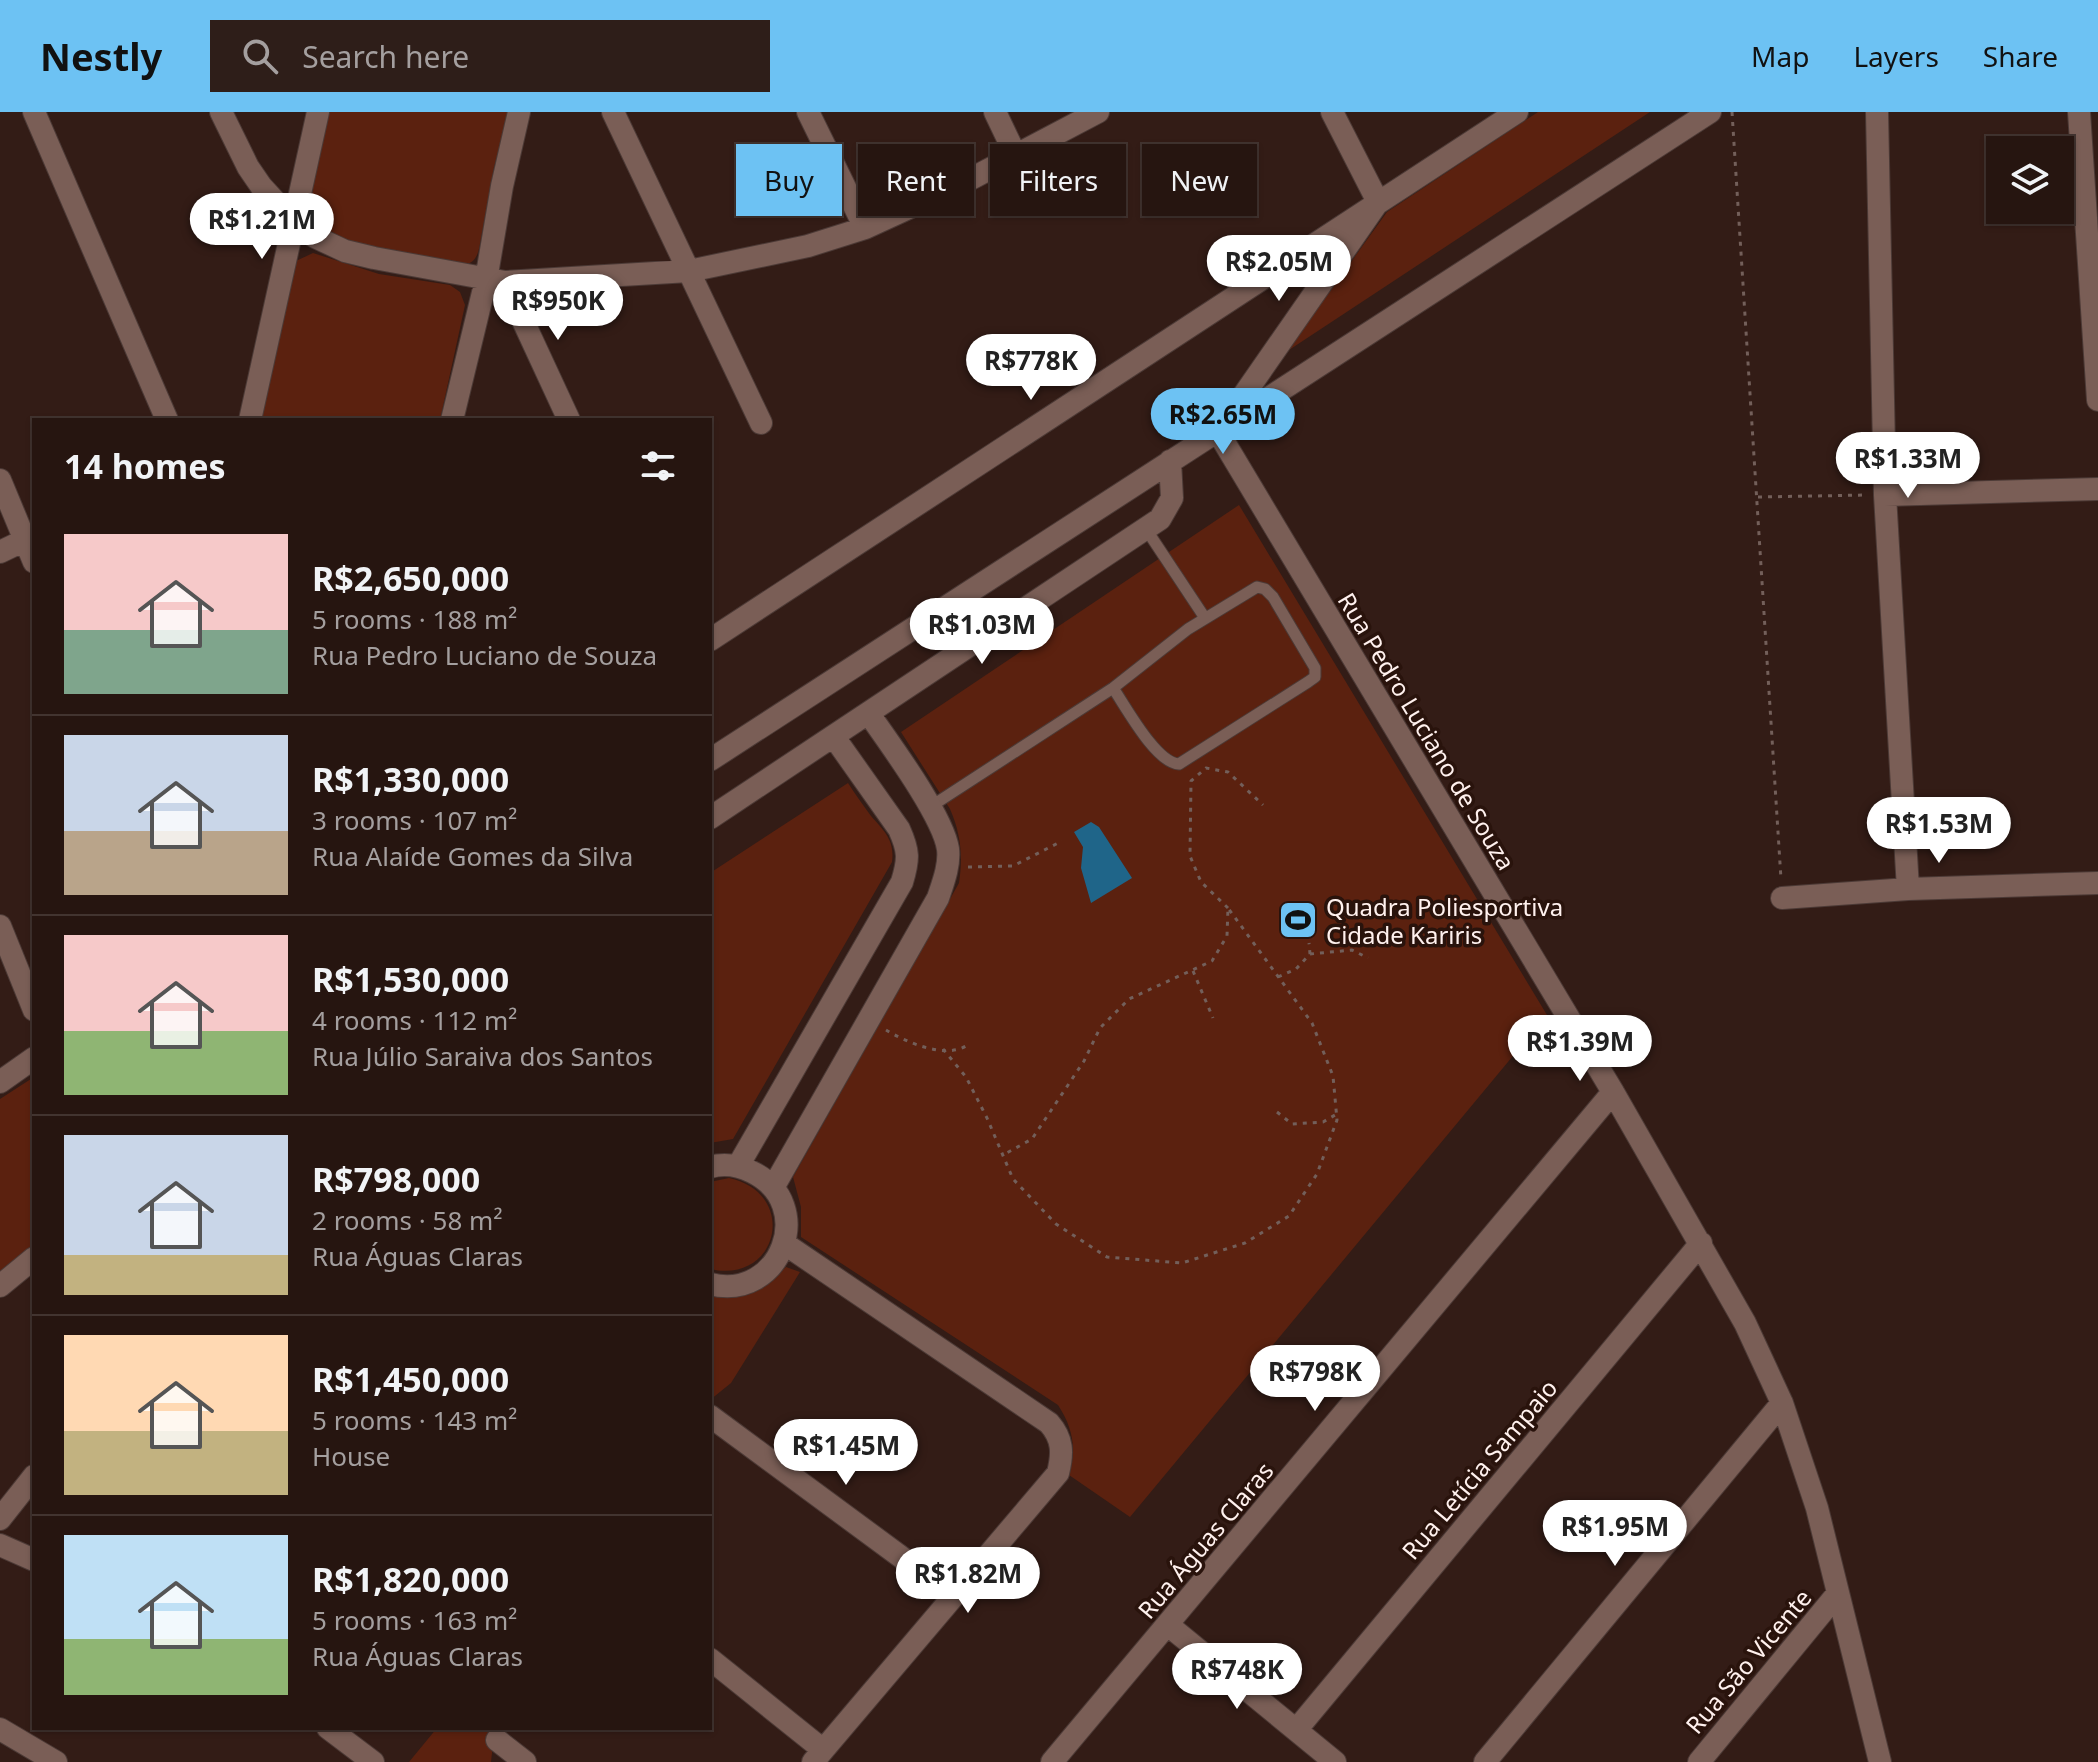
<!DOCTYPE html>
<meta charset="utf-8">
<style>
:root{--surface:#261510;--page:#2e1e19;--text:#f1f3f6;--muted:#a49f9f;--line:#423430;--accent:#6dc2f3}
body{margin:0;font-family:"Noto Sans",sans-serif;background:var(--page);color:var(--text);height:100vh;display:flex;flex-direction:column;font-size:30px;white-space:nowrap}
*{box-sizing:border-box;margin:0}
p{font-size:26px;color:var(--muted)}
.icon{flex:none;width:44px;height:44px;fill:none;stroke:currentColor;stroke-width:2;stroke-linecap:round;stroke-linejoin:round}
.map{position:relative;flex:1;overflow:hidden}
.sheet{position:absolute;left:32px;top:306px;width:680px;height:1312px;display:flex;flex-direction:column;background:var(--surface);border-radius:0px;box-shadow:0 2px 6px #0004,0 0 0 2px var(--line)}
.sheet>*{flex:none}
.top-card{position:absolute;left:736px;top:32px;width:760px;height:72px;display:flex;gap:16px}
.tools{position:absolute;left:1986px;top:24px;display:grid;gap:16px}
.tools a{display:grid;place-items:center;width:88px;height:88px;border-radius:0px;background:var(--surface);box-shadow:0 2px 6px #0004,0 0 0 2px var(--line);font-size:40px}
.price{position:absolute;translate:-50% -68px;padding:0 18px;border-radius:28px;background:#fff;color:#222;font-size:26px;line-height:52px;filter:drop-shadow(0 2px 4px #0008)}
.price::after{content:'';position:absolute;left:50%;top:48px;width:24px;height:18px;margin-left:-12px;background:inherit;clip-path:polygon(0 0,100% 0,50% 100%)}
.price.on{background:var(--accent);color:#111}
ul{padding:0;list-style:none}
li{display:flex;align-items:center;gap:24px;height:200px;padding:0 32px}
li+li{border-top:2px solid var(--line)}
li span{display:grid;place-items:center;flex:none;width:224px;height:160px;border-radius:0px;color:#555}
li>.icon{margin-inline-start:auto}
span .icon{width:96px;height:96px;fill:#fffc;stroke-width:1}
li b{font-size:34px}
h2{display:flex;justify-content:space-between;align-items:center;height:96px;padding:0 32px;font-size:34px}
.pill{padding:0 28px;border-radius:0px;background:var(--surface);box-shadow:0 2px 6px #0004,0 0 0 2px var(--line);font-size:28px;line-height:72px}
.pill.on{background:var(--accent);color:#111}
header{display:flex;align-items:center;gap:48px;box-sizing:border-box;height:112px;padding:0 40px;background:var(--accent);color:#111}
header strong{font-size:38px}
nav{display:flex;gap:44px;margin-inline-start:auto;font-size:28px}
.search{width:560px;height:72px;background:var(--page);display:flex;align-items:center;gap:20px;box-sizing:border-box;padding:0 28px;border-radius:0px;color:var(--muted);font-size:30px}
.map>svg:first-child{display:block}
.green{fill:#5b210f}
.water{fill:#1f6589}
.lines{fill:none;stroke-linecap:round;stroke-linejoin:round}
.lane-casing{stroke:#4c3a36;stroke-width:13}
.street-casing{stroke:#4c3a36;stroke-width:24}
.path{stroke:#735f5a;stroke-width:3;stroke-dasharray:4 6;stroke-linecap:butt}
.lane{stroke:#7a5e56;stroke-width:11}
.street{stroke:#7a5e56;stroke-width:22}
.labels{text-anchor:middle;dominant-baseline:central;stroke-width:7;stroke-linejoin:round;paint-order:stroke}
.street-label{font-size:24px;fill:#fff1ee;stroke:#29130c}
.poi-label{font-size:24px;fill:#fff1ee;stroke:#29130c;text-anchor:start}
</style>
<header>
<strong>Nestly</strong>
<div class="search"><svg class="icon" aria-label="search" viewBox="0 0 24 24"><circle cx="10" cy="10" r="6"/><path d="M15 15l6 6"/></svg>Search here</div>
<nav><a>Map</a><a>Layers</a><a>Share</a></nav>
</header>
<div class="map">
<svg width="2098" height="1650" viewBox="0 0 2098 1650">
<rect width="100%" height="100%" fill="#331c16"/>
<path class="green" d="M328,0h181l-15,55 -15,82c-2,7 -4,12 -11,15 -16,6 -145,-26 -158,-39 -3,-3 -4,-7 -6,-11z
M1538,0h112l-364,240 101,-140z
M313,141l66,21 71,11 10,7 5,13 -25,115h-180l36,-159z
M1239,393l308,510 -417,502 -61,-42c8,-26 4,-47 -11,-70l-257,-168v-30l-8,-30 166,-294c4,-27 2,-49 -9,-74l-49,-77z
M848,671c7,11 15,22 23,33 13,15 24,24 21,46l-159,277 -23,4v-270z
M34,965v170l-34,30v-178z
M729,1066c70,15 50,107 -19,91v-87z
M786,1155l14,5 -69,111 -21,17v-109l58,-9z
M437,1616h67l-10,7 -3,27h-82z"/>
<path class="water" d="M1091,710l8,5 33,51 -41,25 -10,-35 2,-21 -9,-15z"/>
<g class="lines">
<g class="lane-casing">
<path id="lane" d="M1146,417l59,89
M930,695l183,-119 75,-59 69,-42 8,2 8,8 42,71v9l-7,5 -129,82c-23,-1 -53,-57 -66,-76"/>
</g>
<g class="street-casing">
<path id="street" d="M34,0l133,308
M221,0l27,55 13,19 34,37 20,14 30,14 29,7 131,24 184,-11 119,-25 57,-18 98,-45 135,-71
M613,0l148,311
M808,0l57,116
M995,0l21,44
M1332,0l46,90
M1877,0l8,383 23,394
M2079,0l19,288
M1378,90l-160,230 395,660 132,231 37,80 35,105 63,254
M505,170l64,138
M250,308l68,-308
M452,308l34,-140 16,-94 17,-74
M0,368l34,82
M1885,383l213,-6
M0,440l25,-12
M710,528l807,-528
M710,648l1000,-648
M710,706l450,-299 12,-21 -2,-37
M1782,786l126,-9 190,-6
M0,814l34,84
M0,970l34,-24
M738,1054l164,-284c7,-23 7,-31 -3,-53l-65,-92
M710,1055c15,-4 28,-2 42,5 66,32 29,130 -42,112
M774,1074l164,-288c5,-15 12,-33 10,-49 -5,-33 -58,-105 -79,-135
M785,1132l264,179c14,16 14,30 9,50l-245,289
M0,1174l34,-28
M710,1304l244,180
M0,1407l34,-43
M0,1433l34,15
M1168,1513l167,137
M710,1547l112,90
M328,1616l45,34
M0,1617l56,33
M1297,1617l404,-486
M497,1628l28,22
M1052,1650l561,-670
M1485,1650l297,-359
M1699,1650l139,-169"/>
</g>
<path class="path" d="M1732,0l49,767
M1758,385l108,-2
M968,755l45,-1 49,-25
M1228,796l-27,-26 -11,-26 1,-75 15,-13 22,4 35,33
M1310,842l42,-4 16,8
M1193,859l20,47
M1278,865l18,-8 14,-15 -1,-11
M886,918c20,12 58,29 80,16
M943,937l23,28 21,41 26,61 43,45 51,33 75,6 63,-20 44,-27 28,-42 20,-54 -4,-44 -21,-53 -84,-115 -1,28 -15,25 -83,38 -29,29 -16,33 -52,78 -29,16
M1277,1000l15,12 31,-2 12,-7"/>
<use href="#lane" class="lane"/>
<use href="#street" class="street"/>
</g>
<defs>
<g id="stadium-square" transform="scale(2)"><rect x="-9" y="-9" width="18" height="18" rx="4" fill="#6dc2f3" stroke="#29130c"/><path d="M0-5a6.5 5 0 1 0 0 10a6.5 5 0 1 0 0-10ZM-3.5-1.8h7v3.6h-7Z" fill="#111"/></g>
</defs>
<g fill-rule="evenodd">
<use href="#stadium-square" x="1298" y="808"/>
</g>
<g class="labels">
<g class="street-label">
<text transform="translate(1427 619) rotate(59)">Rua Pedro Luciano de Souza</text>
<text transform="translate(1479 1357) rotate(-50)">Rua Letícia Sampaio</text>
<text transform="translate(1205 1428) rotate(-50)">Rua Águas Claras</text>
<text transform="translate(1748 1549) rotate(-50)">Rua São Vicente</text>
</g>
<g class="poi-label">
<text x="1326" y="794">Quadra Poliesportiva<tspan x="1326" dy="28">Cidade Kariris</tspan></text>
</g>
</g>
</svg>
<div class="tools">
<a><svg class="icon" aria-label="layers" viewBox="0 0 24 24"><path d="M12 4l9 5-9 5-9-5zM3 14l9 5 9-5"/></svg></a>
</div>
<b class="price" style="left:262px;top:149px">R$1.21M</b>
<b class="price" style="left:1279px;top:191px">R$2.05M</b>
<b class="price" style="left:558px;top:230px">R$950K</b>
<b class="price" style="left:1031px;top:290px">R$778K</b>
<b class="price on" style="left:1223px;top:344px">R$2.65M</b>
<b class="price" style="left:1908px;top:388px">R$1.33M</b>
<b class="price" style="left:982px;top:554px">R$1.03M</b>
<b class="price" style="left:1939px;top:753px">R$1.53M</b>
<b class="price" style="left:1580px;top:971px">R$1.39M</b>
<b class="price" style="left:1315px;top:1301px">R$798K</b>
<b class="price" style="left:846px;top:1375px">R$1.45M</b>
<b class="price" style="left:1615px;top:1456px">R$1.95M</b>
<b class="price" style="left:968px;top:1503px">R$1.82M</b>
<b class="price" style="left:1237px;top:1599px">R$748K</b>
<div class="top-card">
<a class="pill on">Buy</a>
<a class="pill">Rent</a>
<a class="pill">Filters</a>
<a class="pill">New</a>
</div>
<section class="sheet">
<h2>14 homes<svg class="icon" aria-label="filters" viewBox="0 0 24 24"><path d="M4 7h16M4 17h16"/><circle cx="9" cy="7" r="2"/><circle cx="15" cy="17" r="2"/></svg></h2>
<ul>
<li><span style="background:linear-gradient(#f6c9c9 60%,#7fa58c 0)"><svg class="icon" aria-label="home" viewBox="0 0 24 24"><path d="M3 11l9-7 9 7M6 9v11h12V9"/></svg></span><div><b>R$2,650,000</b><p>5 rooms · 188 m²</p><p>Rua Pedro Luciano de Souza</p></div></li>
<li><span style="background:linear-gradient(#c9d6e8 60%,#b9a48a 0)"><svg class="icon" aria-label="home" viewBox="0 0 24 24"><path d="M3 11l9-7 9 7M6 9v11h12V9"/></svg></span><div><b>R$1,330,000</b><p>3 rooms · 107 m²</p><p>Rua Alaíde Gomes da Silva</p></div></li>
<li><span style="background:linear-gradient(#f6c9c9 60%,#8fb573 0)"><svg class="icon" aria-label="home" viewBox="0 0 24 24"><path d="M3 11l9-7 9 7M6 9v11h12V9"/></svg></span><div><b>R$1,530,000</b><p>4 rooms · 112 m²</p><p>Rua Júlio Saraiva dos Santos</p></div></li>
<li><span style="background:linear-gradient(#c9d6e8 75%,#c2b280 0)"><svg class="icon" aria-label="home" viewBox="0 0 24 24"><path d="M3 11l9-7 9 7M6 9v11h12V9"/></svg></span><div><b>R$798,000</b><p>2 rooms · 58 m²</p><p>Rua Águas Claras</p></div></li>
<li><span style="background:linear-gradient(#ffd9b3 60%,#c2b280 0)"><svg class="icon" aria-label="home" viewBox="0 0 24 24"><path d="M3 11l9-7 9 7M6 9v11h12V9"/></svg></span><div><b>R$1,450,000</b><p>5 rooms · 143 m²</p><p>House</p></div></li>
<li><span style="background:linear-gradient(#bfe0f5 65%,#8fb573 0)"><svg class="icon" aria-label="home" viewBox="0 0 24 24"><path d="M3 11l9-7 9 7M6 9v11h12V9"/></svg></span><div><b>R$1,820,000</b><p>5 rooms · 163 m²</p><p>Rua Águas Claras</p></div></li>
</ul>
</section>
</div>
